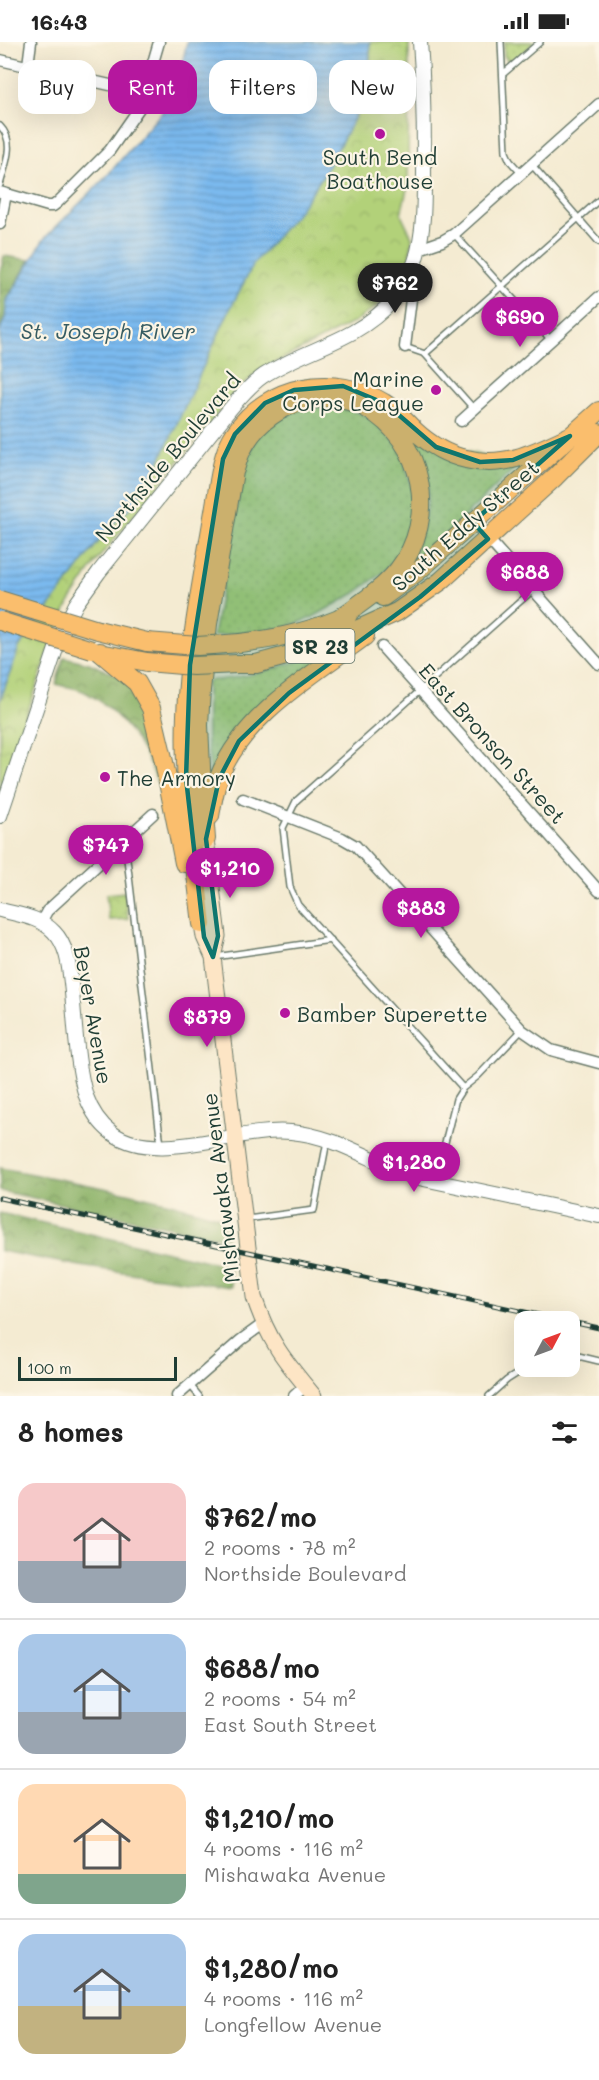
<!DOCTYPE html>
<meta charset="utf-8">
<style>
:root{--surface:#fff;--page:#f2f2f2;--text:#222;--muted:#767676;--line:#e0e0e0;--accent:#b5179e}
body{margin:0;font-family:Mali,sans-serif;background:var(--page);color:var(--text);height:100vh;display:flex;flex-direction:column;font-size:22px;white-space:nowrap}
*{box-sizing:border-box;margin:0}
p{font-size:20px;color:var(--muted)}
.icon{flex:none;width:33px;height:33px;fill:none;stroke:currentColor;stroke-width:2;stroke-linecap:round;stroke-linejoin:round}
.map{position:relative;height:1354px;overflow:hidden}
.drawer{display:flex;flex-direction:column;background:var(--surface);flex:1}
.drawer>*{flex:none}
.banner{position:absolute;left:18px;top:18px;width:564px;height:54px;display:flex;gap:12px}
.needle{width:39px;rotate:49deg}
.buttons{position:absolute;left:514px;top:1269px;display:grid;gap:12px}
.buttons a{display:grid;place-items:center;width:66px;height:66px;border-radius:12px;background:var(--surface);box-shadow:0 6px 24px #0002;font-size:30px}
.scale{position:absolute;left:18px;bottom:15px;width:159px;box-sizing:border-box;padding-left:6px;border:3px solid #1f3d34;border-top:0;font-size:16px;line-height:21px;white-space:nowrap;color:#1f3d34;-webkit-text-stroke:4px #fcf5e5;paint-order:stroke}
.price{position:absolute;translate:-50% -51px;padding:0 14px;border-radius:21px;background:var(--accent);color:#fff;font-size:20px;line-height:39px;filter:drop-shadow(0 2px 3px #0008)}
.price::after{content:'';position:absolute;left:50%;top:36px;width:18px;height:14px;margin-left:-9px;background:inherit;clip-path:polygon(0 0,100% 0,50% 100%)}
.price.current{background:#222;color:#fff}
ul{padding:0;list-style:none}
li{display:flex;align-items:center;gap:18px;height:150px;padding:0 18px}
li+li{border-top:2px solid var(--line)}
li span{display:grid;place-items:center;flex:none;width:168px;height:120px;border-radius:18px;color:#555}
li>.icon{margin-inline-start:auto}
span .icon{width:72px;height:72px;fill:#fffc;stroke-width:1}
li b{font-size:26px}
h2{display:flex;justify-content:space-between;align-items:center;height:72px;padding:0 18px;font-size:26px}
.pill{padding:0 21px;border-radius:18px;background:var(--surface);box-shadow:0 6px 24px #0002;font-size:21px;line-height:54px}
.pill.current{background:var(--accent);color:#fff}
.status{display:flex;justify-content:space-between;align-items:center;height:42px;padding:0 30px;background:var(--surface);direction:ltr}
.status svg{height:16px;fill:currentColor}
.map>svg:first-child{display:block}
.grass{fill:url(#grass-dots);stroke:#688756;stroke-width:1.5}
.forest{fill:url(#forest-crowns);stroke:#56784e;stroke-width:1.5}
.park{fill:url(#park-crowns);stroke:#688756;stroke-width:1.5}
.water{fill:url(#water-rules);stroke:#4d7c92;stroke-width:1.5}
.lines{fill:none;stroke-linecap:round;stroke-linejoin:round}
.service-casing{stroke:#6a7a6b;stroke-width:8}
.minor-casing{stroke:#6a7a6b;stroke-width:13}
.tertiary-casing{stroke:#6a7a6b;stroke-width:16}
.secondary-casing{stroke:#6a7a6b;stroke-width:17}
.primary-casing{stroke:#6a7a6b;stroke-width:20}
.service{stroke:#fff;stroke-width:5}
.minor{stroke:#fff;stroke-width:10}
.tertiary{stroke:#fff;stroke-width:14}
.secondary{stroke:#fde5c5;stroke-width:15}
.primary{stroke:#fabe6d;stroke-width:18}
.rail-casing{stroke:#1f3d34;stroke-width:5}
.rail{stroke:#fcf5e5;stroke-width:3;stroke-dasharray:9;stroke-linecap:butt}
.primary-bridge-casing{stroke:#6a7a6b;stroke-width:20;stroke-linecap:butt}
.primary-bridge{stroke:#fabe6d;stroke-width:18}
.marked{fill:#0f766e;fill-opacity:0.2;stroke:#0f766e;stroke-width:4.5;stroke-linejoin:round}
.poi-dot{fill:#b5179e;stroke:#fcf5e5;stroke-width:2}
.labels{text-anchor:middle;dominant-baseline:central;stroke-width:4.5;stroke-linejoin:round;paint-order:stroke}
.shield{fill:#fcf5e5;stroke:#617469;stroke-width:1.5}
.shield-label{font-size:20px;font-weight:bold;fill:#1f3d34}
.poi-label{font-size:21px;fill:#1f3d34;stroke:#fcf5e5;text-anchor:start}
.street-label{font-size:21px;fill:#1f3d34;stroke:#fcf5e5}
.water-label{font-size:22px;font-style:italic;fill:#365c63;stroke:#fcf5e5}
</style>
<div class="status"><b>16:43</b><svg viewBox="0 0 49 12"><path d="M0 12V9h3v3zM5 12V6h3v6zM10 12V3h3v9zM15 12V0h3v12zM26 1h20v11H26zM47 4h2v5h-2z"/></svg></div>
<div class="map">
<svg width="599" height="1354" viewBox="0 0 599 1354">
<defs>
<pattern id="grass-dots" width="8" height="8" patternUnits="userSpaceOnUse" patternTransform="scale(1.5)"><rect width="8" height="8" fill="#b2d179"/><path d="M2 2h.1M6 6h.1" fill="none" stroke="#99b469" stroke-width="1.8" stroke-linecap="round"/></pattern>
<pattern id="forest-crowns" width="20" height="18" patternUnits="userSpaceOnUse" patternTransform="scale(1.5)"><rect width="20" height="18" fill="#8db369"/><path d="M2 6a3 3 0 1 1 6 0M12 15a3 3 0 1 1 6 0" fill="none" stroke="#739357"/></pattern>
<pattern id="park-crowns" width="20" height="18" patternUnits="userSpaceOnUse" patternTransform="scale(1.5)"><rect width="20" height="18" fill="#b2d179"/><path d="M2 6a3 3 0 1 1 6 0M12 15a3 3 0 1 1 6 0" fill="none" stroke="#99b469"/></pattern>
<pattern id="water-rules" width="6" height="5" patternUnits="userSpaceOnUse" patternTransform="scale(1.5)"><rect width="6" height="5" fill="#7bbaef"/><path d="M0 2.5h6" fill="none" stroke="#6498c2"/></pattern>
</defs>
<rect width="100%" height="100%" fill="#fcf5e5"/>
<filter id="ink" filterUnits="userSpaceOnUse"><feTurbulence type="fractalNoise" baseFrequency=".0167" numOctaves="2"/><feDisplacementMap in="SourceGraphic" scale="12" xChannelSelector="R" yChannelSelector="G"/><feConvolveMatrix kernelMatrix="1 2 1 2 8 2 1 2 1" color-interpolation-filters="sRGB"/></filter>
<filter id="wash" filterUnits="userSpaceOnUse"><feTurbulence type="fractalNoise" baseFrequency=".008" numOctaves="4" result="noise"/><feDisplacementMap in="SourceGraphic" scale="24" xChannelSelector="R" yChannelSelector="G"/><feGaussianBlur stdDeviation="1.35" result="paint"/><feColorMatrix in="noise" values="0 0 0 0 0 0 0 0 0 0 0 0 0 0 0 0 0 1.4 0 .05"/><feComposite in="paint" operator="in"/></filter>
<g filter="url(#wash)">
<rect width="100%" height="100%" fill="#f4ebd2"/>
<path class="grass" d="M504,0h31l-18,16 -9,3 -4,-5z
M335,363l35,12 30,31 14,47 -5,36 -13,27 -14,15 -27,20 -44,25 -27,10 -71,8 31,-167 12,-31 32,-26z
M407,389l10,7 101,27 -104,99 -2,-2c15,-55 30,-78 -5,-131z
M325,609l3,4 -117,121 -4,-35v-60c42,-3 79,-15 118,-30z"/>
<path class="forest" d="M4,214l26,4 -23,39 -2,19 -5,12v-58z
M64,615l25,6 30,13 22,23 21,81 -5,3c-12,-35 -36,-72 -70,-90 -9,-5 -21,-6 -31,-9z
M0,1126c75,14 150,27 223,50l3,21 -226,-48z
M0,1171l229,53 2,21 -145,-20 -86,-16z"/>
<path class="park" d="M370,0h39l-1,143 -7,29 11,23 -2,22 -5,13 -18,24 -11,11 -22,15 -95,49 -23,20 -138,168 -29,44 -14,31 -55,156v-89l19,-54 89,-118 27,-26 20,-32 73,-158 26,-50 44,-51 26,-38 45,-83z
M125,850l3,27 -19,1 -3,-26z"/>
<path class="water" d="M187,0h183l-1,49 -45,83 -26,38 -44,51 -26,50 -73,158 -20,32 -27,26 -89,118 -19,54v-371l5,-12 2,-18 37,-61 62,-62 56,-65 16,-30z"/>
</g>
<g filter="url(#ink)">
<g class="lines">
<g class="service-casing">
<path id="service" d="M501,0l5,110 4,9 11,12
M503,32l37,-32
M0,84c16,16 5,39 0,59
M532,123l67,77
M454,192l97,106
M405,305l20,7 174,-154
M425,312l49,55
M125,800l36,303
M215,915l116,-17
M463,1046l-165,-183 -8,-18 -7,-59 13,-27 237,-211
M435,1140l21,-83 7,-11 15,-12 44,-46
M247,1177l67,-9 13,-69
M570,1312l29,7
M190,1343l9,11
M489,1354l18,-16 22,-14"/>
</g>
<g class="minor-casing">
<path id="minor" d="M0,18l145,33
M28,23l3,-23
M0,150l48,14h5l4,-3 53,-53 30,-43 19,-65
M0,182l6,-30
M419,207l23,-8 12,-7 145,-130
M405,305l6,-48 -4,-20
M461,379l138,-124
M473,480l126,142
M382,605l217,244
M243,757l99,39 14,8 166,184 29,20 48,13
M41,880l6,-11 106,-97
M177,1354l64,-56 22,-16
M294,1354l11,-10"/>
</g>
<g class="tertiary-casing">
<path id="tertiary" d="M0,774l61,-182 15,-30 23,-32 131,-163c10,-12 20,-24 33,-33 28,-18 61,-28 90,-44 75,-43 71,-100 71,-175 0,-39 -1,-77 -4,-115
M0,868c19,5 40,7 54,22 13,13 15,34 17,51 4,34 5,82 15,113 5,14 14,28 26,37 46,33 124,-6 179,-1 47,4 84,32 128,46l180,38"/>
</g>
<g class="secondary-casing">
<path id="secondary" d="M206,797l12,97 -5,21
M202,882l2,13 9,20 41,340c15,45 30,63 60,99"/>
</g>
<g class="primary-casing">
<path id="primary" d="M383,555l33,-24 183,-162
M98,588l49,12
M240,601c38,-4 73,-12 108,-28
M100,610l37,31 14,25 13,54 20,101
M105,612l42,8
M238,622h18l60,-16 81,-36 44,-31 114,-104 44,-44
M210,774c2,-12 4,-24 8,-36 23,-64 95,-105 147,-144
M206,797l-4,-51 -3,-63 2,-35 7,-66 26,-152c3,-7 4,-15 8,-22 21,-44 80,-66 124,-42 58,32 73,110 32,162 -16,20 -39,34 -59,49
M202,882c-8,-70 -19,-139 -16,-209 3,-79 21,-157 33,-234 3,-17 6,-33 16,-48 33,-49 99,-61 149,-30 12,7 21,18 30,27 15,14 33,25 52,29 38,10 70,-7 104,-23"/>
</g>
<use href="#service" class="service"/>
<use href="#minor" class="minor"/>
<use href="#tertiary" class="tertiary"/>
<use href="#secondary" class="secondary"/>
<use href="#primary" class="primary"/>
<g class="rail-casing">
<path id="rail" d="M0,1156l599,130"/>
</g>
<use href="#rail" class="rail"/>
<g class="primary-bridge-casing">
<path id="primary-bridge" d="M0,558l98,30
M0,579l92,29
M147,600l51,4 42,-3
M147,620l46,4 45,-2"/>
</g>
<use href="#primary-bridge" class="primary-bridge"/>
</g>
</g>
<path class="marked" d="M343,344l43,18 50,43 44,15 33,-2 57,-24 -97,86 15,17 -68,58 -131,96 -50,48 -20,38 -13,60 12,97 -5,21 -9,-20 -18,-159 4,-113 33,-206 12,-25 30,-31 29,-13z"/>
<g class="poi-dot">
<circle cx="380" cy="92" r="6"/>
<circle cx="436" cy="348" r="6"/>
<circle cx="105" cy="735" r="6"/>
<circle cx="285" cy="971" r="6"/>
</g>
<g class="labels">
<rect class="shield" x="285.5" y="587" width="69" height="34" rx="4.5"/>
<g class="shield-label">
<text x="320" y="604">SR 23</text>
</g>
<g class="poi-label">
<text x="380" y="114" text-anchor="middle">South Bend<tspan x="380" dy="24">Boathouse</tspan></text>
<text x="424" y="336" text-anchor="end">Marine<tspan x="424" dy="24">Corps League</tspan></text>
<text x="117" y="735">The Armory</text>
<text x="297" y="971">Bamber Superette</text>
</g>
<g class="street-label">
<text transform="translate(167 415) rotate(-50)">Northside Boulevard</text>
<text transform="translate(465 483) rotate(-41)">South Eddy Street</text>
<text transform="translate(493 701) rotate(48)">East Bronson Street</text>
<text transform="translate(94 973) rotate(80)">Beyer Avenue</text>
<text transform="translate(220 1146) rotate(-97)">Mishawaka Avenue</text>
</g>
<g class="water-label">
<text x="108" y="288">St. Joseph River</text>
</g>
</g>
</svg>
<div class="buttons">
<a><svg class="needle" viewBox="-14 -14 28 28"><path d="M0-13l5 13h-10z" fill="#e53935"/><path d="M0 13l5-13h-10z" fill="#767676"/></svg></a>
</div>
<div class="scale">100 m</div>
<b class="price current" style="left:395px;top:272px">$762</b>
<b class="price" style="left:520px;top:306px">$690</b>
<b class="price" style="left:525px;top:561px">$688</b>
<b class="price" style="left:106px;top:834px">$747</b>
<b class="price" style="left:230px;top:857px">$1,210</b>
<b class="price" style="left:421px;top:897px">$883</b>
<b class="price" style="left:207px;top:1006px">$879</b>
<b class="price" style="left:414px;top:1151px">$1,280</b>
<div class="banner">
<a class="pill">Buy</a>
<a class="pill current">Rent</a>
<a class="pill">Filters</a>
<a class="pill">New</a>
</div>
</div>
<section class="drawer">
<h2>8 homes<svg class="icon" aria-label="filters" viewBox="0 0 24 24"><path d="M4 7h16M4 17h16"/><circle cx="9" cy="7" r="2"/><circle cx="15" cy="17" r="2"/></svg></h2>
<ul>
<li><span style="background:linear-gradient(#f6c9c9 65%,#9aa5b1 0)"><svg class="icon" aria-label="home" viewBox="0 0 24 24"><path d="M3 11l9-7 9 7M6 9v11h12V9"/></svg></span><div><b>$762/mo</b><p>2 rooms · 78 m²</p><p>Northside Boulevard</p></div></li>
<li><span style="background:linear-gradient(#a9c7e8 65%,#9aa5b1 0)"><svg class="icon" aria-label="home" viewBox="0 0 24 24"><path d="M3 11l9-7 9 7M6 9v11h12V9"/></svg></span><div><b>$688/mo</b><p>2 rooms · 54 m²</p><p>East South Street</p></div></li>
<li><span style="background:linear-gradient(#ffd9b3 75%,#7fa58c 0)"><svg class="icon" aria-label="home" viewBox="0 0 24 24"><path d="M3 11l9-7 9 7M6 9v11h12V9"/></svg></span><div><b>$1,210/mo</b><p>4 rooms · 116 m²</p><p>Mishawaka Avenue</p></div></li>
<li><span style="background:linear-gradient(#a9c7e8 60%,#c2b280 0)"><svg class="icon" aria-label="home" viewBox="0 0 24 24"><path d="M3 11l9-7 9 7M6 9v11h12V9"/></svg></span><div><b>$1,280/mo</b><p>4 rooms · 116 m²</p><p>Longfellow Avenue</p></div></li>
</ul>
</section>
